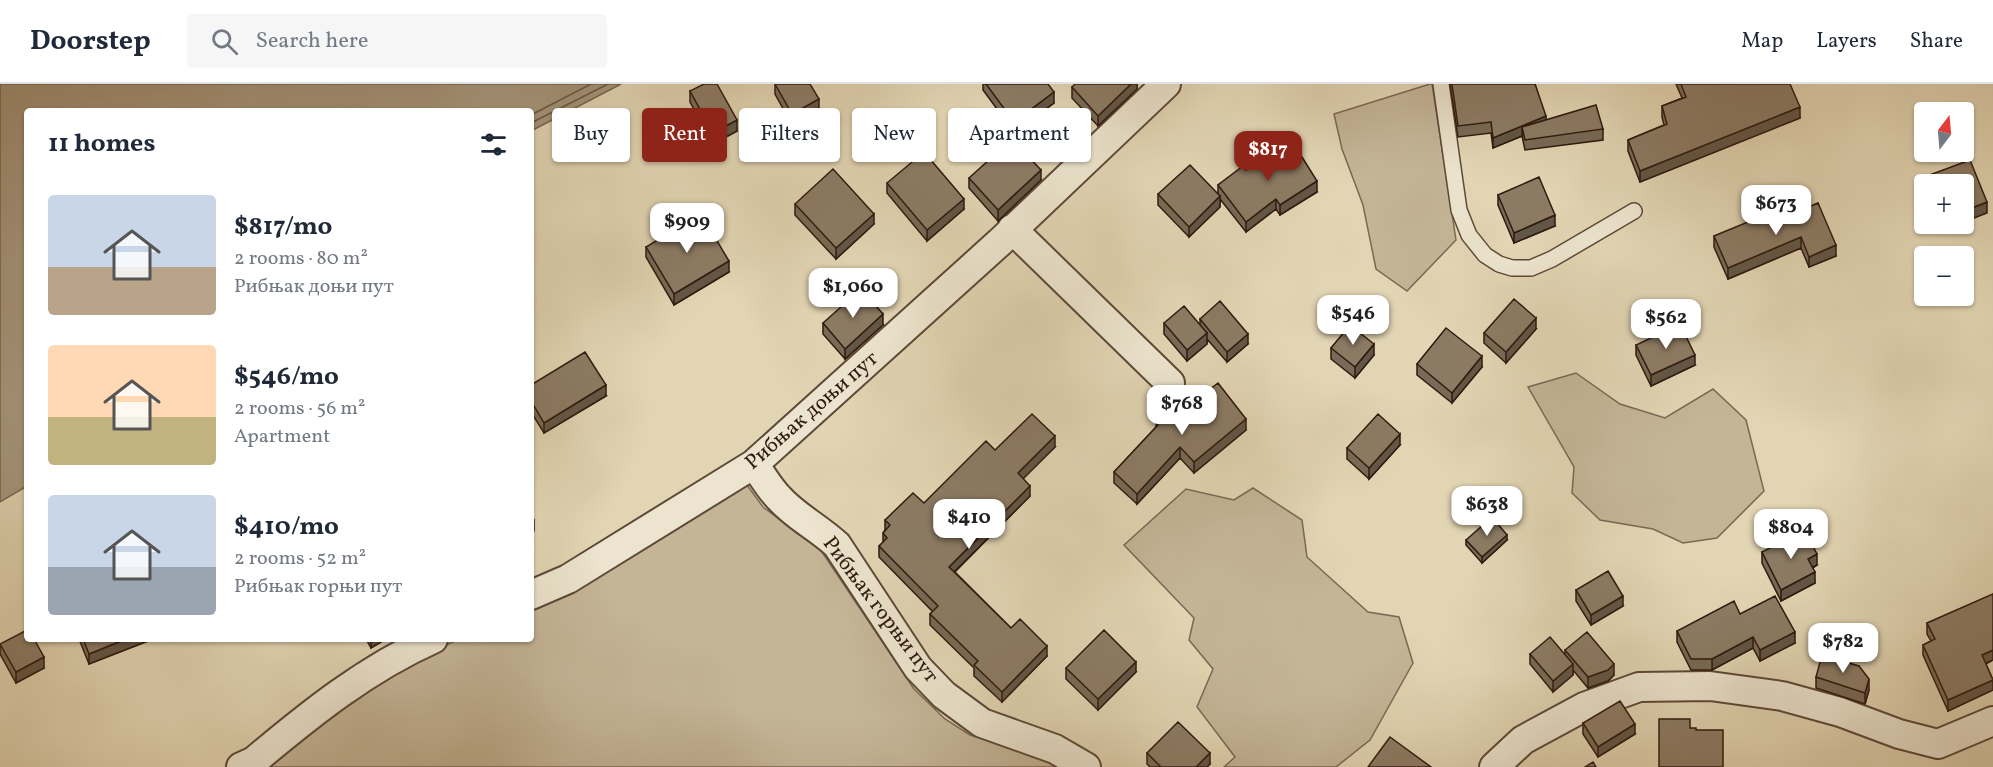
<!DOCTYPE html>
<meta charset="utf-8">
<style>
:root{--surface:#fff;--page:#f6f6f7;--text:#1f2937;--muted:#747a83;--line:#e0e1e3;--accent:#8f2418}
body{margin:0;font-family:Vollkorn,serif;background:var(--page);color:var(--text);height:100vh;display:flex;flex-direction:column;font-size:22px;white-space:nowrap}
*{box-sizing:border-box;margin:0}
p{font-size:20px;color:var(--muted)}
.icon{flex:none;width:33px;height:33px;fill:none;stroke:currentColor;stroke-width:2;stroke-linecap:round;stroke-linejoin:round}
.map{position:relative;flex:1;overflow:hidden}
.drawer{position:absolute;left:24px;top:24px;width:510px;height:534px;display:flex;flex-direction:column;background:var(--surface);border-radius:6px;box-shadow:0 2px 4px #0004}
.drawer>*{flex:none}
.hud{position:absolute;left:552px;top:24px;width:570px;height:54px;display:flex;gap:12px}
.needle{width:39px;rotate:16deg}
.controls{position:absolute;left:1914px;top:18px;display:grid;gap:12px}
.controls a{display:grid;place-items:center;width:60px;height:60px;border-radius:6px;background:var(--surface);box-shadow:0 2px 4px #0004;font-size:30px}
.price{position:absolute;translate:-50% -51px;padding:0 14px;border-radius:12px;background:#fff;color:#222;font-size:20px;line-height:39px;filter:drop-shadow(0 2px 3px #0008)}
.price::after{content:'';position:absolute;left:50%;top:36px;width:18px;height:14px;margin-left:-9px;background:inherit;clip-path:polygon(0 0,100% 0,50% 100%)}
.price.on{background:var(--accent);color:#fff}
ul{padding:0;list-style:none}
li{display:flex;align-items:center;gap:18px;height:150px;padding:0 24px}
li span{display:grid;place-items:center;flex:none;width:168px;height:120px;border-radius:6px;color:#555}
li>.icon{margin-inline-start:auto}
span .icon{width:72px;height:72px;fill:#fffc;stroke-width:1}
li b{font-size:26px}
h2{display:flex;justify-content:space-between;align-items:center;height:72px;padding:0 24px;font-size:26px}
.tag{padding:0 21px;border-radius:6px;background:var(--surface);box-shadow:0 2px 4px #0004;font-size:21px;line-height:54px}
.tag.on{background:var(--accent);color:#fff}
header{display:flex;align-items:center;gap:36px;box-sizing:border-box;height:84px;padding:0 30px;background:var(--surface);border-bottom:2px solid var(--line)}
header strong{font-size:28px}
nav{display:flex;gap:33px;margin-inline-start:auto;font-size:21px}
.search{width:420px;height:54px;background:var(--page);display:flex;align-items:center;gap:15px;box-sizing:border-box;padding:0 21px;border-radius:6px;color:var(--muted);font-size:22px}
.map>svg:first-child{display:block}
.green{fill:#c4b597;stroke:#7a6853;stroke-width:1.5}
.water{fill:#a5957b;stroke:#766450;stroke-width:1.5}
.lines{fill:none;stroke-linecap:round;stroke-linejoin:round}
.shore{stroke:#6a5845;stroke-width:1.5}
.service-casing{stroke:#5c4938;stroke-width:18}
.minor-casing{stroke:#5c4938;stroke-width:32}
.service{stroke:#ece4ce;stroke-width:15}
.minor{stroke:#ece4ce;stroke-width:28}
.wall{fill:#786a56;stroke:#2f1a0f;stroke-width:1.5}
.shaded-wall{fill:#625646;stroke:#2f1a0f;stroke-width:1.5}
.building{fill:#8c7b64;stroke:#2f1a0f;stroke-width:1.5}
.labels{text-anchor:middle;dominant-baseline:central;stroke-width:5;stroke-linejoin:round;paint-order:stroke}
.street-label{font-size:21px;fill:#2f1a0f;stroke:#ece4ce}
</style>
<header>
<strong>Doorstep</strong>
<div class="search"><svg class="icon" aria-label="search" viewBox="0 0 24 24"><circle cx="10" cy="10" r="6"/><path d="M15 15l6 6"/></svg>Search here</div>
<nav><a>Map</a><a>Layers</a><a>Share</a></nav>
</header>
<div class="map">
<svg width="1993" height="683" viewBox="0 0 1993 683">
<rect width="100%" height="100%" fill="#e2d5b3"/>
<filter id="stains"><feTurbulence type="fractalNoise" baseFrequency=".00333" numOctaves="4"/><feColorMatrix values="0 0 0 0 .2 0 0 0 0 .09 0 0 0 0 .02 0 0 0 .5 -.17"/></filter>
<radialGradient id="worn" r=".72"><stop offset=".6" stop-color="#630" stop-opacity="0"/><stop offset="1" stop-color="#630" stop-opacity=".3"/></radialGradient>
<path class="green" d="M1430,0h2l24,156 -49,51 -31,-22 -13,-64 -21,-56 -8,-35z
M1576,289l44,31 45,14 48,-29 33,31 18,71 -47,47 -34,5 -30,-14 -53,-9 -28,-27 2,-26 -46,-80z
M747,401l16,22 36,27 19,12 96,143 31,30 25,16 39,11 50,21h-799l53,-44 117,-71 30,-13h71v-30c76,-32 146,-81 216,-124z
M1253,404l49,32 5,37 61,55 31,5 14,46 -43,77 -34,27h-112l11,-10 -38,-50 16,-38 -24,-29 5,-22 -70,-73 62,-56 48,11z"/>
<path class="water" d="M0,0h621l-90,47v-20h-504v375l-27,16z"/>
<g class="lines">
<path class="shore" d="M531,31l60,-31
M531,39l77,-39"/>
<g class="service-casing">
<path id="service" d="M1441,0l18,126 10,25 16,20 14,9 13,4h19l21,-9 82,-48"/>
</g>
<g class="minor-casing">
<path id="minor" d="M1012,145l158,154
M754,380c8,11 15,24 25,34 17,19 40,30 58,47l81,123 26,27 38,28 73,26 31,18
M531,511l37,-16 186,-115 246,-222 166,-158
M241,683l13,-6c56,-47 112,-92 179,-122
M1494,683l29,-27 61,-33 55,-20 71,-1 72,10 58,16 59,22 39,10 55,-23"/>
</g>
<use href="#service" class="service"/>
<use href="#minor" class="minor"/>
</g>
<path class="wall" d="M775,0l44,25 -27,16 -17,-31z
M983,0h65l6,19 -40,29 -31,-42z
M1137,0v5l-39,37 -26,-28v-11z
M1450,0h85l11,36 57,9v11l-78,10 -3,-14 -29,12 -2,-15 -33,4z
M1676,0h114l10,34 -160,64 -12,-31v-11l36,-15 -2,-8v-11l20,-8z
M690,7l47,40 -24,13 -23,-42z
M1246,86l71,22 -37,23 -4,-6 -30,23 -26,-33v8l-31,30 -31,-32v-11h60v-9z
M969,94l72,2 -43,41 -29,-33z
M887,99l77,26 -37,32 -40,-48z
M1498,111l57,31 -41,17 -16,-38z
M1818,119l18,53 -27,11 -8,-19 -73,31 -14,-32v-11l56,-12z
M795,120l79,20 -38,35 -41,-44z
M646,163l83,25 -55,33 -28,-48z
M1200,235l48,25 -21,18 -20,-23v5l-20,17 -23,-27v-11l36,1z
M823,239l60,2 -38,34 -22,-25z
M1536,245l-30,34 -22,-20v-10z
M1636,261l59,20 -44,21 -15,-31z
M1331,264l43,7 -19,23 -24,-19z
M1417,280l65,3 -30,36 -35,-28z
M531,301l75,11 -62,37 -13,-21z
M1183,326l63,20 -52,43 -14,-15 -43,46 -23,-21v-11l42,-45v-4z
M1400,361l-31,34 -22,-20v-11z
M1055,363l-32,31 7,18 -75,76 56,56 36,28 -45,46 -28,-26v-8l-44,-43v-11l3,-2 -54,-55v-11l4,-3v-10l2,-3v-10l39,-17 71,-53z
M1466,456h41l-25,23 -16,-18z
M1762,468l55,13 -4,3 2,15 -34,18 -19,-38z
M1576,506l47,16 -32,19 -15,-24z
M1993,510v66l-7,4 7,16v10l-45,21 -25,-56v-10l8,-4 -4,-7v-11z
M1740,530l55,29 -35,18 -7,-13 -41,22h-21l-14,-28v-11z
M79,555h74l-64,25z
M366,555h20l-15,9z
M0,560l44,24 -28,15 -16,-29z
M1565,566l49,25 -6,6 -20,7 -15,-18v5l-20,17 -23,-28v-10l35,1z
M1066,584l70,4 -38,38 -32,-31z
M1816,593l53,13 -4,14 -49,-16z
M1583,639l52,11 -37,23 -15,-23z
M1147,669l63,11 -3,3h-57l-3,-3z"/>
<path class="shaded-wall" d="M1131,0h6v5l-39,37v-10z
M1054,8v11l-40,29v-10z
M819,15v10l-27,16v-11z
M1800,23v11l-160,64v-11z
M1546,32v10l-24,1v9l-29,12v-10z
M737,36v11l-24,13v-11z
M1041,86v10l-43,41v-11z
M1317,97v11l-37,23v-10z
M1220,112v11l-31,30v-10z
M964,115v10l-37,32v-11z
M1276,115v10l-30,23v-10z
M1987,118v11l-23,9v-11z
M874,130v10l-38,35v-11z
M1555,131v11l-41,17v-10z
M1943,140h16l-16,6z
M1801,153v11l-73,31v-11z
M1836,161v11l-27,11v-10z
M729,177v11l-55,33v-11z
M883,230v11l-38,34v-10z
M1536,234v11l-30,34v-11z
M1207,249v11l-20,17v-11z
M1248,250v10l-21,18v-10z
M1374,260v11l-19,23v-11z
M1695,271v10l-44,21v-11z
M1482,272v11l-30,36v-10z
M606,301v11l-62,37v-10z
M1246,335v11l-52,43v-11z
M1400,350v11l-31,34v-11z
M1055,352v11l-37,37v-11z
M1180,363v11l-43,46v-10z
M1030,402v10l-81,81v-10z
M534,436v11l-3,1v-10z
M1507,451v5l-25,23v-6z
M1817,470v11l-9,5v-11z
M1815,488v11l-34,18v-11z
M1623,512v10l-32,19v-10z
M1795,548v11l-35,18v-11z
M1753,553v11l-41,22v-11z
M126,555h27l-64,25v-10z
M371,555h15l-15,9z
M1047,562v10l-45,46v-10z
M1993,566v10l-11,5v-10z
M44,573v11l-28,15v-11z
M1136,578v10l-38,38v-11z
M1573,580v11l-20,17v-11z
M1614,580v11l-6,6 -20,7v-11z
M1869,595v11l-4,14v-11z
M1993,596v10l-45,21v-11z
M1635,640v10l-37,23v-10z
M1210,669v11l-3,3h-11z"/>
<path class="building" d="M704,0h13l20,36 -24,13 -23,-42z
M775,0h35l9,15 -27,15z
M986,0h62l6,8 -40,30z
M1075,0h56l-33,32 -26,-29z
M1452,0h83l11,32 -53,22 -2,-16 -33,4z
M1681,0h109l10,23 -160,64 -12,-31 39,-16 -5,-18 24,-9z
M1596,21l7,24 -78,11 -3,-13z
M1012,55l29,31 -43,40 -29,-32z
M1292,57l25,40 -37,24 -4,-6 -30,23 -28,-37 25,-19 3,4z
M924,68l40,47 -37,31 -40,-47z
M1970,76l17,42 -23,9v-27h-34l-3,-8z
M1190,81l30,31 -31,31 -31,-33z
M833,85l41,45 -38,34 -41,-44z
M1539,93l16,38 -41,18 -16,-38z
M1818,119l18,42 -27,12 -8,-20 -73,31 -14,-32 51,-21 5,9z
M701,130l28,47 -55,33 -28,-47z
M861,205l22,25 -38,35 -22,-26z
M1514,215l22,19 -30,34 -22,-19z
M1220,217l28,33 -21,18 -27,-33z
M1184,222l23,27 -20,17 -23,-27z
M1680,240l15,31 -44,20 -15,-30z
M1350,241l24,19 -19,23 -24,-19z
M1446,244l36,28 -30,37 -35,-29z
M585,268l21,33 -62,38 -13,-22v-16z
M1218,299l28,36 -52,43 -14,-15 -43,47 -23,-22 44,-47 -2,-2 20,-19 7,6z
M1032,330l23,22 -37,37 12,13 -81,81 62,61 9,-9 27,27 -45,46 -28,-27 4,-4 -48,-47 8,-8 -59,-60 8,-8 -4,-5 7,-8 -5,-5 28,-27 11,10 62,-62 9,9z
M1378,330l22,20 -31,34 -22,-20z
M1492,433l15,18 -25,22 -16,-17z
M1806,449l11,21 -9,5 7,13 -34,18 -19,-38 33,-17 2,2z
M1608,487l15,25 -32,19 -15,-25z
M1993,510v56l-11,5 11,25 -45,20 -25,-55 12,-6 -8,-16z
M1775,512l20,36 -35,18 -7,-13 -41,22h-21l-14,-28 57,-30 6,13z
M27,546v9h7l10,18 -28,15 -16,-28z
M1104,546l32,32 -38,37 -32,-31z
M1587,548l27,32 -6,6 -20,7 -23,-27z
M1550,553l23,27 -20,17 -23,-27z
M83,555h43l-37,15z
M1822,571l37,11 10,13 -4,14 -49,-16z
M1620,617l15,23 -37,23 -15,-24z
M1659,635h31v9h6v2h27v37h-64z
M1178,638l32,31 -14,14h-35l-14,-14z
M1390,653l41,30h-63z
M1593,678l3,5h-11z"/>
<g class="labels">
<g class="street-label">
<text transform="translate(812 327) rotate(-41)">Рибњак доњи пут</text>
<text transform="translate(880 526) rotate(53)">Рибњак горњи пут</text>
</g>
</g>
<rect width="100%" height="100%" filter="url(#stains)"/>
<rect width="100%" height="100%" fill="url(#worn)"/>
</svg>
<div class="controls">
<a><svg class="needle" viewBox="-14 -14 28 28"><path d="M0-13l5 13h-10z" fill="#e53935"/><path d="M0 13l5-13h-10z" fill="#747a83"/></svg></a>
<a>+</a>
<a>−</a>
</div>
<b class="price on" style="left:1268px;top:98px">$817</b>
<b class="price" style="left:1776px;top:152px">$673</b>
<b class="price" style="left:687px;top:170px">$909</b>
<b class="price" style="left:853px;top:235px">$1,060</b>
<b class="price" style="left:1353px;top:262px">$546</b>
<b class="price" style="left:1666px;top:266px">$562</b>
<b class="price" style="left:1182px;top:352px">$768</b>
<b class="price" style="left:1487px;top:453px">$638</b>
<b class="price" style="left:969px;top:466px">$410</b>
<b class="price" style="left:1791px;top:476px">$804</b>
<b class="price" style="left:1843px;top:590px">$782</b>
<div class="hud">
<a class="tag">Buy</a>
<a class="tag on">Rent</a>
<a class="tag">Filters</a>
<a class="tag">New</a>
<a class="tag">Apartment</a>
</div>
<section class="drawer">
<h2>11 homes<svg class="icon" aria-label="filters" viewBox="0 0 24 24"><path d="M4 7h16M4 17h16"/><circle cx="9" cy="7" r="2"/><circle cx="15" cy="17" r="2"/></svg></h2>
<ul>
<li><span style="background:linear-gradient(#c9d6e8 60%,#b9a48a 0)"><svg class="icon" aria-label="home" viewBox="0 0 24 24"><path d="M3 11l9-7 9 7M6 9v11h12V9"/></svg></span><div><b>$817/mo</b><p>2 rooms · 80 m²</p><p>Рибњак доњи пут</p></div></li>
<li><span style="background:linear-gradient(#ffd9b3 60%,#c2b280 0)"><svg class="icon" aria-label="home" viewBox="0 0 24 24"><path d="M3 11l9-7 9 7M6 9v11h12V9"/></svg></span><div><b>$546/mo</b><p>2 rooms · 56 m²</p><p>Apartment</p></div></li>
<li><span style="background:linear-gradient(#c9d6e8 60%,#9aa5b1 0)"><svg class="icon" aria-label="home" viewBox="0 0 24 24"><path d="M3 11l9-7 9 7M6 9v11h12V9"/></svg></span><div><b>$410/mo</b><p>2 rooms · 52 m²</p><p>Рибњак горњи пут</p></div></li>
</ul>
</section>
</div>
